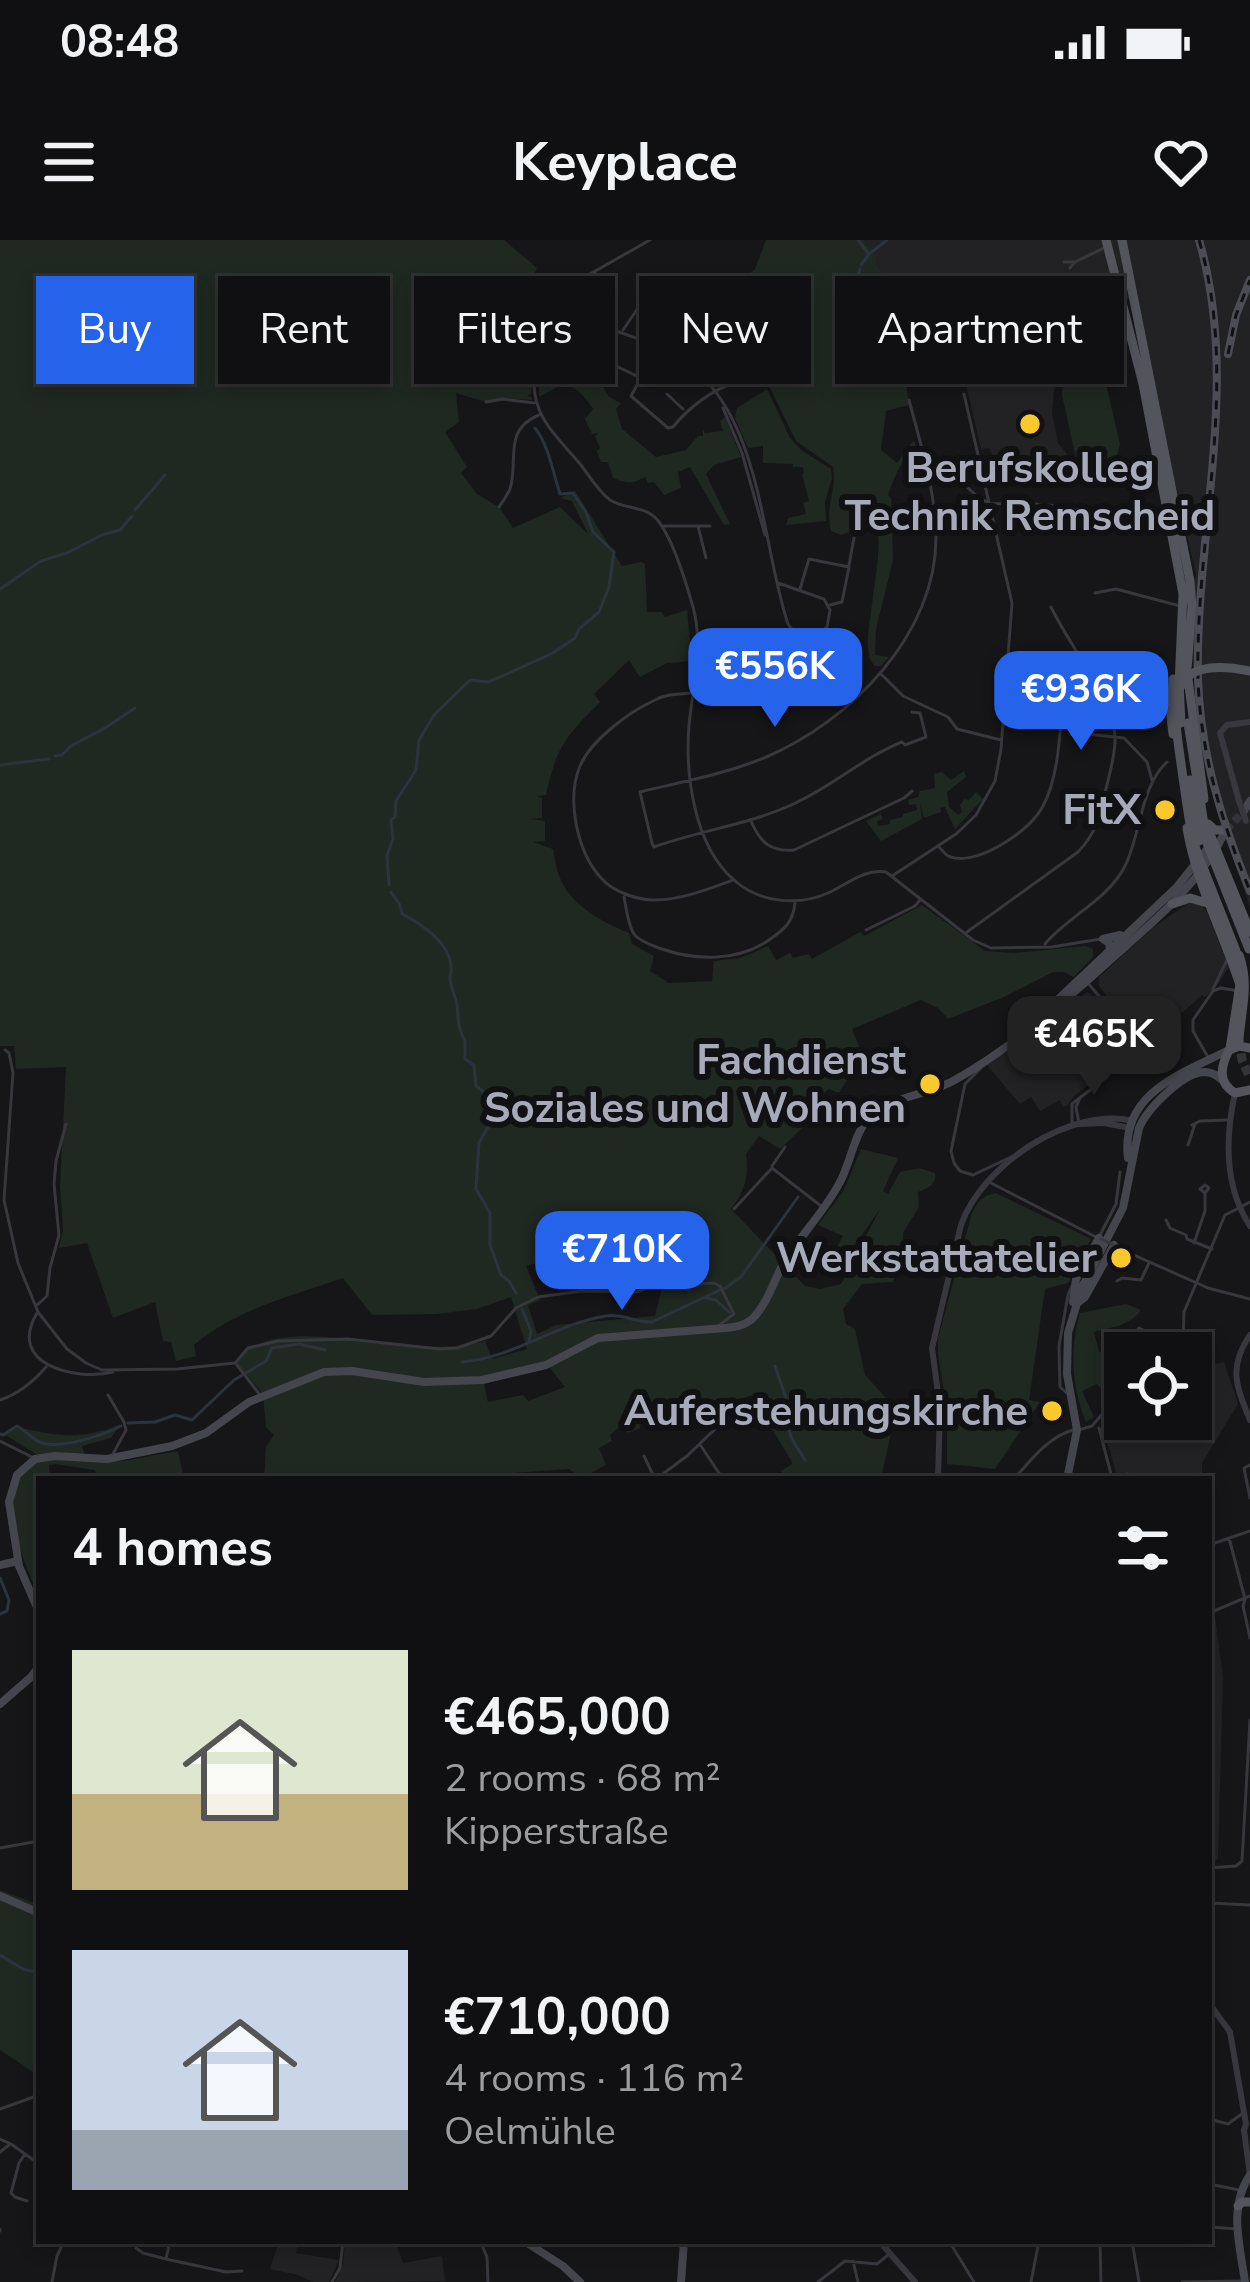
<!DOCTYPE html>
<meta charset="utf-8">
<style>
:root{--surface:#101012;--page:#19191b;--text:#f1f3f6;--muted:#9c9d9f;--line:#303032;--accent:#2563eb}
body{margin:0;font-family:"Nunito Sans",sans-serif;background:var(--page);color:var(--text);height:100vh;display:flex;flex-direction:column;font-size:45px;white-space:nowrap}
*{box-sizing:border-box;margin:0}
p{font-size:39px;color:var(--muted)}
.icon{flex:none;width:66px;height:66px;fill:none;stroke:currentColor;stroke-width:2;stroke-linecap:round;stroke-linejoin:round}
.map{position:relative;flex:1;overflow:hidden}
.sheet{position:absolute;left:36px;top:1236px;width:1176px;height:768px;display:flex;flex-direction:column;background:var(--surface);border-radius:0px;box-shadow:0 6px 18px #0003,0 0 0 3px var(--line)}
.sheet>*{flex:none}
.guide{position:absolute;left:36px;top:36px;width:1179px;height:108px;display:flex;gap:24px}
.controls{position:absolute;left:1104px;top:1092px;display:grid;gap:24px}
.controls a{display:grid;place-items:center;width:108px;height:108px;border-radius:0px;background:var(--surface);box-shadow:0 6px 18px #0003,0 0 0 3px var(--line);font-size:60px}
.price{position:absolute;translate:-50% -102px;padding:0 27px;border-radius:24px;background:var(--accent);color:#fff;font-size:39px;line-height:78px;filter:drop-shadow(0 3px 6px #0008)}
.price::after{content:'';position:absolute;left:50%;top:72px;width:36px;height:27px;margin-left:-18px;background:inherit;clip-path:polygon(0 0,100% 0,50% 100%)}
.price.active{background:#222;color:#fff}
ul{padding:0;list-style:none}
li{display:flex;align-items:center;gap:36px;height:300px;padding:0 36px}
li span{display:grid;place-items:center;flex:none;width:336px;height:240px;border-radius:0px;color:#555}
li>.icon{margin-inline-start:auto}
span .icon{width:144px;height:144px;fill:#fffc;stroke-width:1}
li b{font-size:51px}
h2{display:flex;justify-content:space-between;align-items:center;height:144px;padding:0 36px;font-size:51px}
.chip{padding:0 42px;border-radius:0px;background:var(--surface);box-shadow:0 6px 18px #0003,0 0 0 3px var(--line);font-size:42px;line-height:108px}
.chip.active{background:var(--accent);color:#fff}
.status{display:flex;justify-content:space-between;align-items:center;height:84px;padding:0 60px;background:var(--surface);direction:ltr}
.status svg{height:33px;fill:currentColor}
header{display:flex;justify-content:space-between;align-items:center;height:156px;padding:0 36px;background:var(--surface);font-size:54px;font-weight:700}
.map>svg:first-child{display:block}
.built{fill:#222225}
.green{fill:#202822;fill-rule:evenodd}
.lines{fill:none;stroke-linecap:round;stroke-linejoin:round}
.stream{stroke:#2b333d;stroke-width:3}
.secondary-tunnel{stroke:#333438;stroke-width:8;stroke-dasharray:8 4;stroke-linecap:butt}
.primary-tunnel{stroke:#333438;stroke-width:9;stroke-dasharray:9 4.5;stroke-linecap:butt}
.minor{stroke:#37373d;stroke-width:3}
.tertiary{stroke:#37373d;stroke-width:6}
.secondary{stroke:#45464d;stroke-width:8}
.primary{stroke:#53545c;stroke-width:9}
.rail-casing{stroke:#4c4d54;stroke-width:8}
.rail{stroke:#111113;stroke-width:3;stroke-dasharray:9;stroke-linecap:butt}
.minor-bridge{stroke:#37373d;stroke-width:3}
.tertiary-bridge{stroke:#37373d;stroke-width:6}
.primary-bridge{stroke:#53545c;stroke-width:9}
.poi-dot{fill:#f9c82d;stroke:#111113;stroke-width:4.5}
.labels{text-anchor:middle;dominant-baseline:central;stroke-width:12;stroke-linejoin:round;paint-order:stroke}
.poi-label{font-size:42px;font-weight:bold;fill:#a7abb9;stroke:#111113;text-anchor:end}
</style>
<div class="status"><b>08:48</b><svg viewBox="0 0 49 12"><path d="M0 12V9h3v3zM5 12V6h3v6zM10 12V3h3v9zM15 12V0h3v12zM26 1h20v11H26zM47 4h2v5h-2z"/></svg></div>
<header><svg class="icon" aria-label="menu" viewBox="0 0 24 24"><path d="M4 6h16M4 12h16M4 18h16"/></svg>Keyplace<svg class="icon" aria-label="heart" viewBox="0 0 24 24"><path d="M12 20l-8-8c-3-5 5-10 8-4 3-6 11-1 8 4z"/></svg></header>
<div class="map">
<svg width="1250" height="2042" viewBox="0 0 1250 2042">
<rect width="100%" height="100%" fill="#161618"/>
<path class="built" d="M861,0h389v667l-28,-81 -19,-78 -15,-123 8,-50 -63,-277 -67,15 -59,41h11l45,-34 8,36 -17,34 -2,23 6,30 13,16 3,14 -67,-5 -3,-13 -10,2 -5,-9 -8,1 -20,-87h-7l-13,-19 34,-19 16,21 -10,3 2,9 20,-6 -20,-28 -8,-2 -27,16 -15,3 -56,-75z
M1190,662l10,2 7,8 22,55 -11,17 -13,13 -3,-2 -46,41 -10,-14 -17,6 9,21 -7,3 2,6 -13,7 -15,-30 19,-15 -25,-34v-9l55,-50z
M1087,752l4,2 16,19v9l-13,10 14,28 -1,10 -34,27 -5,8 -5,2 -3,-7 -20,11 -9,-14 -11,7 -33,-39 45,-29 12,16 34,-23 -10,-23z
M1224,1122l14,42 -36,59v16h-84l-14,-48 10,-12 11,-9v9h66v-49z
M1209,1333l14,104 -5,182 -9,4z
M279,2001h19l-2,12 43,7 -10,22h-16l-15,-7 -28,-6z
M345,2001h50l8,22 39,-7 3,25 -110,1 8,-17z"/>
<path class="green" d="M0,0h504l33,28c-17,36 -31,68 -34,108l13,-9 3,-15 16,3 -4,39 -4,2 5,1v3l-26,-2 -20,4 -30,-9 3,29 -14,10 22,35 -6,6 16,21 23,14 13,20 47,-21 28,27 -16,-33 -12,-3 15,-7 47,75 19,-4 4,2 2,48h14l4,5 22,-7 5,51 -25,2 -27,14 -11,-17 -35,34 6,8c-35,36 -43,43 -54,93l-9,1 5,2v20l-11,1 14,2v20l-12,1 20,7c2,9 3,20 7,29 10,27 44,45 69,55l3,11 22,12 -4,15 19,12 43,-2 2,-20 26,-3 28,-12 8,14 14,-7 3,5 16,-4 3,5 48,-27 4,4 58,-31 63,46 29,2 71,-7 8,3v8l-19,20 -10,-5h-11l-49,25 -56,22 -10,-11 -17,-8 -69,29 15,36 -16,8 -12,20 -10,-4c-12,9 -11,15 -18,27 -7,12 -21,23 -31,33l-21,-13 -13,18c3,24 -1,36 -15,55l74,77 15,3 21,-5 39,-75 -37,53 -5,2 -8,-5 13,-23 -25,-11 26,-35 17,-41 37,9 -15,33 5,3 12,-22 19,-4 16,5c2,11 -7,15 -17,19l1,15 -16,26v37l-7,1 -3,11 -31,2 -19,25 3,15 9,5 10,46 31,34 -15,70h-96l-4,-8 11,-7 -1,-4 -40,-65 -18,8 -8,-2 -5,4 -17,-3 -6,12 -8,-7h-17l1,15 -16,4 -5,-15 -13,4 1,13 -12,5 -4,-10 -14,12 2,6 -13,7 7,17 -25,13 -12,-9 -87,6 -6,4h-212l2,-32 8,-12 -8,-8 -3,-33 -27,-32c4,-4 8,-10 13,-13 54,-34 168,13 236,-8l7,18 35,-10 -16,-52 -34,12 -41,5 -64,1 -29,-37c-51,18 -107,31 -149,67l2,11 -20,5 -5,-19 -8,-1 -8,-39 -42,16 -26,-75 -28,5 4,-17 -3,-45 6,-119 -50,2 -2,-23h-14zM591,988h34v16l59,18 1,26 -23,-1 -7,29 -99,9 -19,9 -9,-29 12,-5 -14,-34 21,-6 -1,-13 44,5zM550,1128l15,19 -37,14 -5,-6 -35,7 -4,-18z
M766,0h98l12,16 1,9 56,74 15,-2 27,-16v3l-34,19 11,12 2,8 -48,21 3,21 -23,6 -5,39 16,13 17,-23 2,7c-14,11 -22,31 -28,48l3,3 2,62 -17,69 -1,26 14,2 -8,9h-7c-3,-6 -6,-10 -6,-18 -2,-19 16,-105 9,-114 -10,-11 -25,-3 -36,1l-10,-4c-6,-26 6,-41 2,-64l-37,-26 -43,-88 -31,-35 -6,-21 10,2 6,-9 9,-1 7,9 -7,-16 14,-13z
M565,120l35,22 9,15 12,6 -5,6 6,20 34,28 30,-7 12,-14h5v-6l2,3 18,-2 -3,-10 5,-4 16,40 -27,8 -8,9 24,50 -6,1 -34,-58 -12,5 3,16 -17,7 -10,-13 -6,1 -3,-6c-13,7 -16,7 -32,1l-5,-16h-7l-4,-11 3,-3 -5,-12 3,-3 -6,1 -7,-15 8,-10c-9,-13 -14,-21 -30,-25l-24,13v-23l20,-4z
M1085,133l13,1 7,6 15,64 -3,11c-12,11 -28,14 -41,3l-14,-63c-1,-14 11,-20 23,-22z
M767,149l23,49 11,12 30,19 1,9 -7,24 1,19 -40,4 2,-7 18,-4 -3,-11 6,-2 -7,-27 2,-1 -1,-6h-10v-3l-30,-1v-17l-15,2 -13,-30 2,-10z
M964,531l2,6 -19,15 2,15 9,8 4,-3 -2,-7 4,-6 5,1 7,-8 7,7 -28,30 -10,-22 -5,1 1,4 -17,6 -4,-16 2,17 -41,22 -15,-20 15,-7 1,5 -5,2 1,5 12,-2v-4l13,-3v-3l14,-4 -1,-6 -7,1 -1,-5 10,-3 2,-6 15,-3 -1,-14 8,-2 9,8z
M996,953l95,46 -23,44 -23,6 -16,111 11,2 -45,67 -48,-5v-52l-9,-58v-16l34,-125 6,-11 8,-6z
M1126,1064l15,6c-11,16 -30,17 -47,22l5,20 11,-1 10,15 -4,6 -6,1 -8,17 -5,-6 -15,7 12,26 -8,5c-14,-34 -17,-72 -6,-109z
M120,1184l-9,14 -29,8 5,16 37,-1 54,-10 6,28h-87l-2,-9 -40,-6 -6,1 1,14h-11v118c-14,-32 -39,-90 -19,-121 4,-8 14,-13 22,-18l-38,-24 11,-8c38,10 68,15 105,-2z
M0,1650l39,15v164l-3,5 -36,-24z"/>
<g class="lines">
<path class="stream" d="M858,0l10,13
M861,25l8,-11 18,-14
M860,29l-3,10 11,11
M135,270l30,-35
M0,349l41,-28 26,-8 35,-18 18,-5 12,-14
M55,516l7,-1 9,-9 34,-18 30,-20
M0,525l49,-6
M389,645l-2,-30 6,-16 -2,-19 4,-3 1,-16 20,-31 3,-30 15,-25 36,-35 18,2 10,-4 55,-25 22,-15 4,-9 20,-17 10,-25 5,-35 -21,-20 -7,-20 -13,-19 -13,1c-7,-22 -12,-50 -25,-66
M391,652l9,13 2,9c20,10 49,30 49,54 1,4 -1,7 -1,10 0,9 6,19 7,27 1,13 1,24 8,36v6
M465,809v10l9,6 2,21 8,6v7l5,11 -1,17 -9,16 -3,46 14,24v32l11,30 8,6 7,12
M724,1049l17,-12 57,-80
M706,1058l10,2 13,12
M522,1069l9,22 -2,10
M462,1122c52,-4 93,-38 144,-46 16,-3 30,7 46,6l68,-32
M775,1126l11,32 -2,18 8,23 13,21
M128,1183l27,-1 20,-7 17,5 42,-40 32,-19 6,-13 27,-4 26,6
M0,1194l3,1 14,-9c8,4 17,15 25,17 19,6 62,-8 79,-17
M809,1237l11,2
M0,1338l9,22 -2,11 -7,3
M0,1715l23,14 16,4"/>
<path class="secondary-tunnel" d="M1226,590l18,-19"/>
<path class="primary-tunnel" d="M1239,800l3,20 8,18"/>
<path class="minor" d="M650,0l-83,47c-7,30 -31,56 -33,93 -1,39 24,57 47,85 9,12 17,26 29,35 16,10 37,5 49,22 15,20 27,60 34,85 11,40 0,78 -4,118 -4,49 5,120 44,154 24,23 64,28 95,14 18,-8 37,-25 58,-21l87,68 18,8 61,-1 49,-8
M1064,22h11l-5,6
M1075,22l31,-15
M581,48l14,-15
M581,58l28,28
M568,60c14,5 22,20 36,26 22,10 47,15 68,27 91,51 87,184 116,271 10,16 26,16 39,3l3,-17 -6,-11 -46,-16
M552,83l43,33 46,22 -10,18 37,32 5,-1c17,-21 38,-36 64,-46l2,-10 14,-9 -6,-14 -13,-14 -18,16c-20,-17 -52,-43 -78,-42l-15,22
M601,115l8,-26
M667,154l16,15
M909,160c11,42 27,93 27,136 1,98 -86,186 -172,222 -39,16 -83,24 -124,34l12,51 2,4c44,-16 92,-22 135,-41 42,-18 71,-47 113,-64l3,3 21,-8 -6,-24 -8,-1
M486,162l17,-3 31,4
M723,168l19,45 23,82
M922,209l5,1 53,49 8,3
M991,264c56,-4 119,10 174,20
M499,267c3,-4 9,-14 11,-18 9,-28 -8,-59 29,-74
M1138,277l26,-1
M664,286h46
M698,286l8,32
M849,325l5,-27
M800,349l9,-30 40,8 -7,35 -12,3
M1095,353l21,-4 64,17
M882,435l21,21 45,21 9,12 44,11
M691,453c-12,1 -25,1 -36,7 -26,12 -64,40 -75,66 -14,33 -3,87 22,113 12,13 33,20 50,21 26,1 57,-11 81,-20
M1010,455l77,39 37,4 23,24 5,18
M751,581c9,21 19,31 43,29l110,-52 8,-7
M939,607c6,6 7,10 16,11 28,4 76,-28 88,-52 13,-24 16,-58 18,-85
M892,636l64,-42 20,-19 19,-34 6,-32 11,-146 -48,-209
M624,657c2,10 4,28 10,37 5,7 17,11 25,14 36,13 78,14 110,-8 16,-11 24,-18 26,-37
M866,690l49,-24 5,-6
M967,692l111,-80c17,-18 23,-35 27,-59 4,-18 11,-39 10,-57 -2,-35 -48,-95 -64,-129
M1045,704c23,-28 63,-44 80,-78 16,-32 15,-79 42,-104
M1213,749l14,-29
M5,810l4,3 4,20 -9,127 14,63 20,49 29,37 19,14 16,7 75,-1 58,-6
M1209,819l-16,-28v-11l20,-29 8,-3 17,3
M981,828l-16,16 -14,67 3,12 6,8 13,4 38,-18
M1079,883l-3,-16 4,-9
M1072,884v-20l36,-28 5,-13 -12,-29 11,-10 2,-10 -27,-32
M1192,885l8,-4 27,-1
M1188,905l7,-21
M772,926l13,-19
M989,942l109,56
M1205,945l4,3 -4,5 -5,-4z
M734,969l38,-41 49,38
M1166,980l4,8 16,7 1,4 25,10
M1099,997l17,-33 4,-32
M1194,1003l11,-32v-18
M1118,1008l90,40 42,11
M590,1010l81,35 43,-2 6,3 14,28 -16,12
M1117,1041l5,-3 19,2 8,-17
M37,1065l10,-9 3,-28 9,-33 -5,-51 2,-23 10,-37
M37,1073c-31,52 39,68 76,59
M1139,1088l6,3 -4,6 -6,-4z
M1183,1104l1,-32 41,-97 25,-13
M1130,1113l9,-14
M236,1122l12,-14 30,-7 70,-2 91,10 18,-1 34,-12 25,-28 22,-11 43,-6 56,1 25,-10
M237,1125l23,30
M108,1155l16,27 2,8 -13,24
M1069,1155l-9,-8 -1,-41 9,-51 4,-9
M0,1160c19,-6 33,-18 46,-33
M1111,1160l-2,-13 16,-27
M1113,1165l4,4 8,-5
M1099,1188l13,50 16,-4 6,5
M1082,1189l10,-3 19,-22
M0,1201l34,17
M701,1206l22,33
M644,1216l10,21
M1250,1225l-6,3 6,30
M656,1239l31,-23 50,-48
M1014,1239c17,-19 34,-42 59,-49
M1229,1298l16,61 -2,7 7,32
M1209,1305l41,-14
M1209,1373l41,-17
M0,1608l39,-7
M1209,1628l27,-2 6,-5 8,-141
M1209,1663l41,2
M0,1869l39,-14
M1209,1879l19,5 15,-11
M0,1899l11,5 28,20
M0,1912l9,-7
M25,1914l-6,9 -8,30 4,4 12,4
M1209,1944l30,6
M1209,1987l28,2
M0,1991v-2
M480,2001l7,16 1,25
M949,2001l25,41
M1100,2001l1,41
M1132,2001l7,41
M136,2008l7,5 23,6 4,-18
M166,2019l60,13 16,-1
M853,2021l5,21
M52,2042l5,-26 7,-15
M332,2042l8,-14 3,-27
M818,2042l27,-21 32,3 11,-9
M1031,2042l8,-41
M1182,2042l61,-1"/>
<path class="tertiary" d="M1239,561l-19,-68 7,-8 23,-3
M1235,853c-10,45 -11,93 15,133
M1079,884l25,-1 26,5
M1250,1095c-22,32 -14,51 0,85
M938,1239l2,-71 -8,-60 29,-123c21,-60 109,-119 172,-104
M1209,1763l21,29 16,92 -2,6 6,45
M879,2001l36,41"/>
<path class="secondary" d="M1244,571l6,-10
M1110,709l-1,-6 -6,-4 17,-4
M1050,767l126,-119 36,-45
M1128,918c-8,-64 52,-84 99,-107
M1073,1062l3,-23 23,-41
M1076,1064l9,-7 29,-52
M1067,1239l10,-49 -10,-56 1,-41 14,-46 41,-79 16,-80c8,-19 44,-56 66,-56 9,1 11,3 17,8
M0,1325l18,-4
M39,1372l-20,-46 -10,-64 8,-27 18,-16 20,-3 52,3 65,-13 34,-13 43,-31 75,-30 28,-1 72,11 58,-2 64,-15 52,-27 127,-10c10,-1 18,-2 26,-8 17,-15 24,-44 36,-63 17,-25 39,-48 53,-75 12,-22 15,-57 37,-72 17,-12 54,-17 76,-29 54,-30 99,-69 145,-110 47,-43 100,-82 128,-141
M0,1464l31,-27 8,-11
M0,1656l39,17
M524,2001l39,25 17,16
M681,2042l3,-41
M1245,2042c-5,-36 -17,-75 5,-107"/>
<path class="primary" d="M1106,0l37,144 40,210 -4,91 2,38
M1122,0l68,341 2,26 -6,74
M1188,439l16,120
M1173,494l-2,-17 2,-38
M1208,584l7,6h11
M1187,588c9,55 36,104 53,157
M1210,594l40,98
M1204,630l32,81 1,10
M1172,664l18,-6 17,5
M1239,715c11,29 2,55 0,85
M1250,808l-11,-2 -10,4c-8,16 -12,32 6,43l15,-3
M1230,809l10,-65
M1238,1966l4,-4h8"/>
<g class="rail-casing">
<path id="rail" d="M1199,0c42,143 -4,292 -1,438 2,74 24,145 52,213
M1228,114l8,-39 14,-35"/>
</g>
<use href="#rail" class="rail"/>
<path class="minor-bridge" d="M1101,999l11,5"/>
<path class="tertiary-bridge" d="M1239,561l7,20"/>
<path class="primary-bridge" d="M1188,483l19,120 42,106
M1190,540l9,61
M1204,630c-14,-29 -16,-61 -21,-92 -8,-64 -28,-126 67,-107"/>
</g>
<g class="poi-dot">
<circle cx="1030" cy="184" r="12"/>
<circle cx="1165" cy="570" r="12"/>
<circle cx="930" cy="844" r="12"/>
<circle cx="1121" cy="1018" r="12"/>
<circle cx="1052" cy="1171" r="12"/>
</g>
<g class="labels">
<g class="poi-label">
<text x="1030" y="228" text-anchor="middle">Berufskolleg<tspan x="1030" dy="48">Technik Remscheid</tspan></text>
<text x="1141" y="570">FitX</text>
<text x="906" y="820">Fachdienst<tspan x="906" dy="48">Soziales und Wohnen</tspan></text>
<text x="1097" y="1018">Werkstattatelier</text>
<text x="1028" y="1171">Auferstehungskirche</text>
</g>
</g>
</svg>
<div class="controls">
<a><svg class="icon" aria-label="locate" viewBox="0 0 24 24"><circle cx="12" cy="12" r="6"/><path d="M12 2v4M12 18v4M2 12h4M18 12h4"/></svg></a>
</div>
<b class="price" style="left:775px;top:490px">€556K</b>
<b class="price" style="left:1081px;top:513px">€936K</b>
<b class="price active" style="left:1094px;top:858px">€465K</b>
<b class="price" style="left:622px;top:1073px">€710K</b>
<div class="guide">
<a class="chip active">Buy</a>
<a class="chip">Rent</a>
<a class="chip">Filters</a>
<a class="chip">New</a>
<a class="chip">Apartment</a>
</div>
<section class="sheet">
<h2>4 homes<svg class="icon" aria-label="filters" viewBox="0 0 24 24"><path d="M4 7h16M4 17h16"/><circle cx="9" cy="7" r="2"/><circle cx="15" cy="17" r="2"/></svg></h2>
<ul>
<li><span style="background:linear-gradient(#dfe7d0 60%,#c2b280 0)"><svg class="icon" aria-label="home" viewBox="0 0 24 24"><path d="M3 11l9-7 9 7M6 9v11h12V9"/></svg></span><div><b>€465,000</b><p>2 rooms · 68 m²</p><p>Kipperstraße</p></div></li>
<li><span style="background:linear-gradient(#c9d6e8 75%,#9aa5b1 0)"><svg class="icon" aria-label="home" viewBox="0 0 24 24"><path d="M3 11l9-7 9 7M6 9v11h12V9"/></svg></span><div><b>€710,000</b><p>4 rooms · 116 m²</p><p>Oelmühle</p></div></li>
</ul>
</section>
</div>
